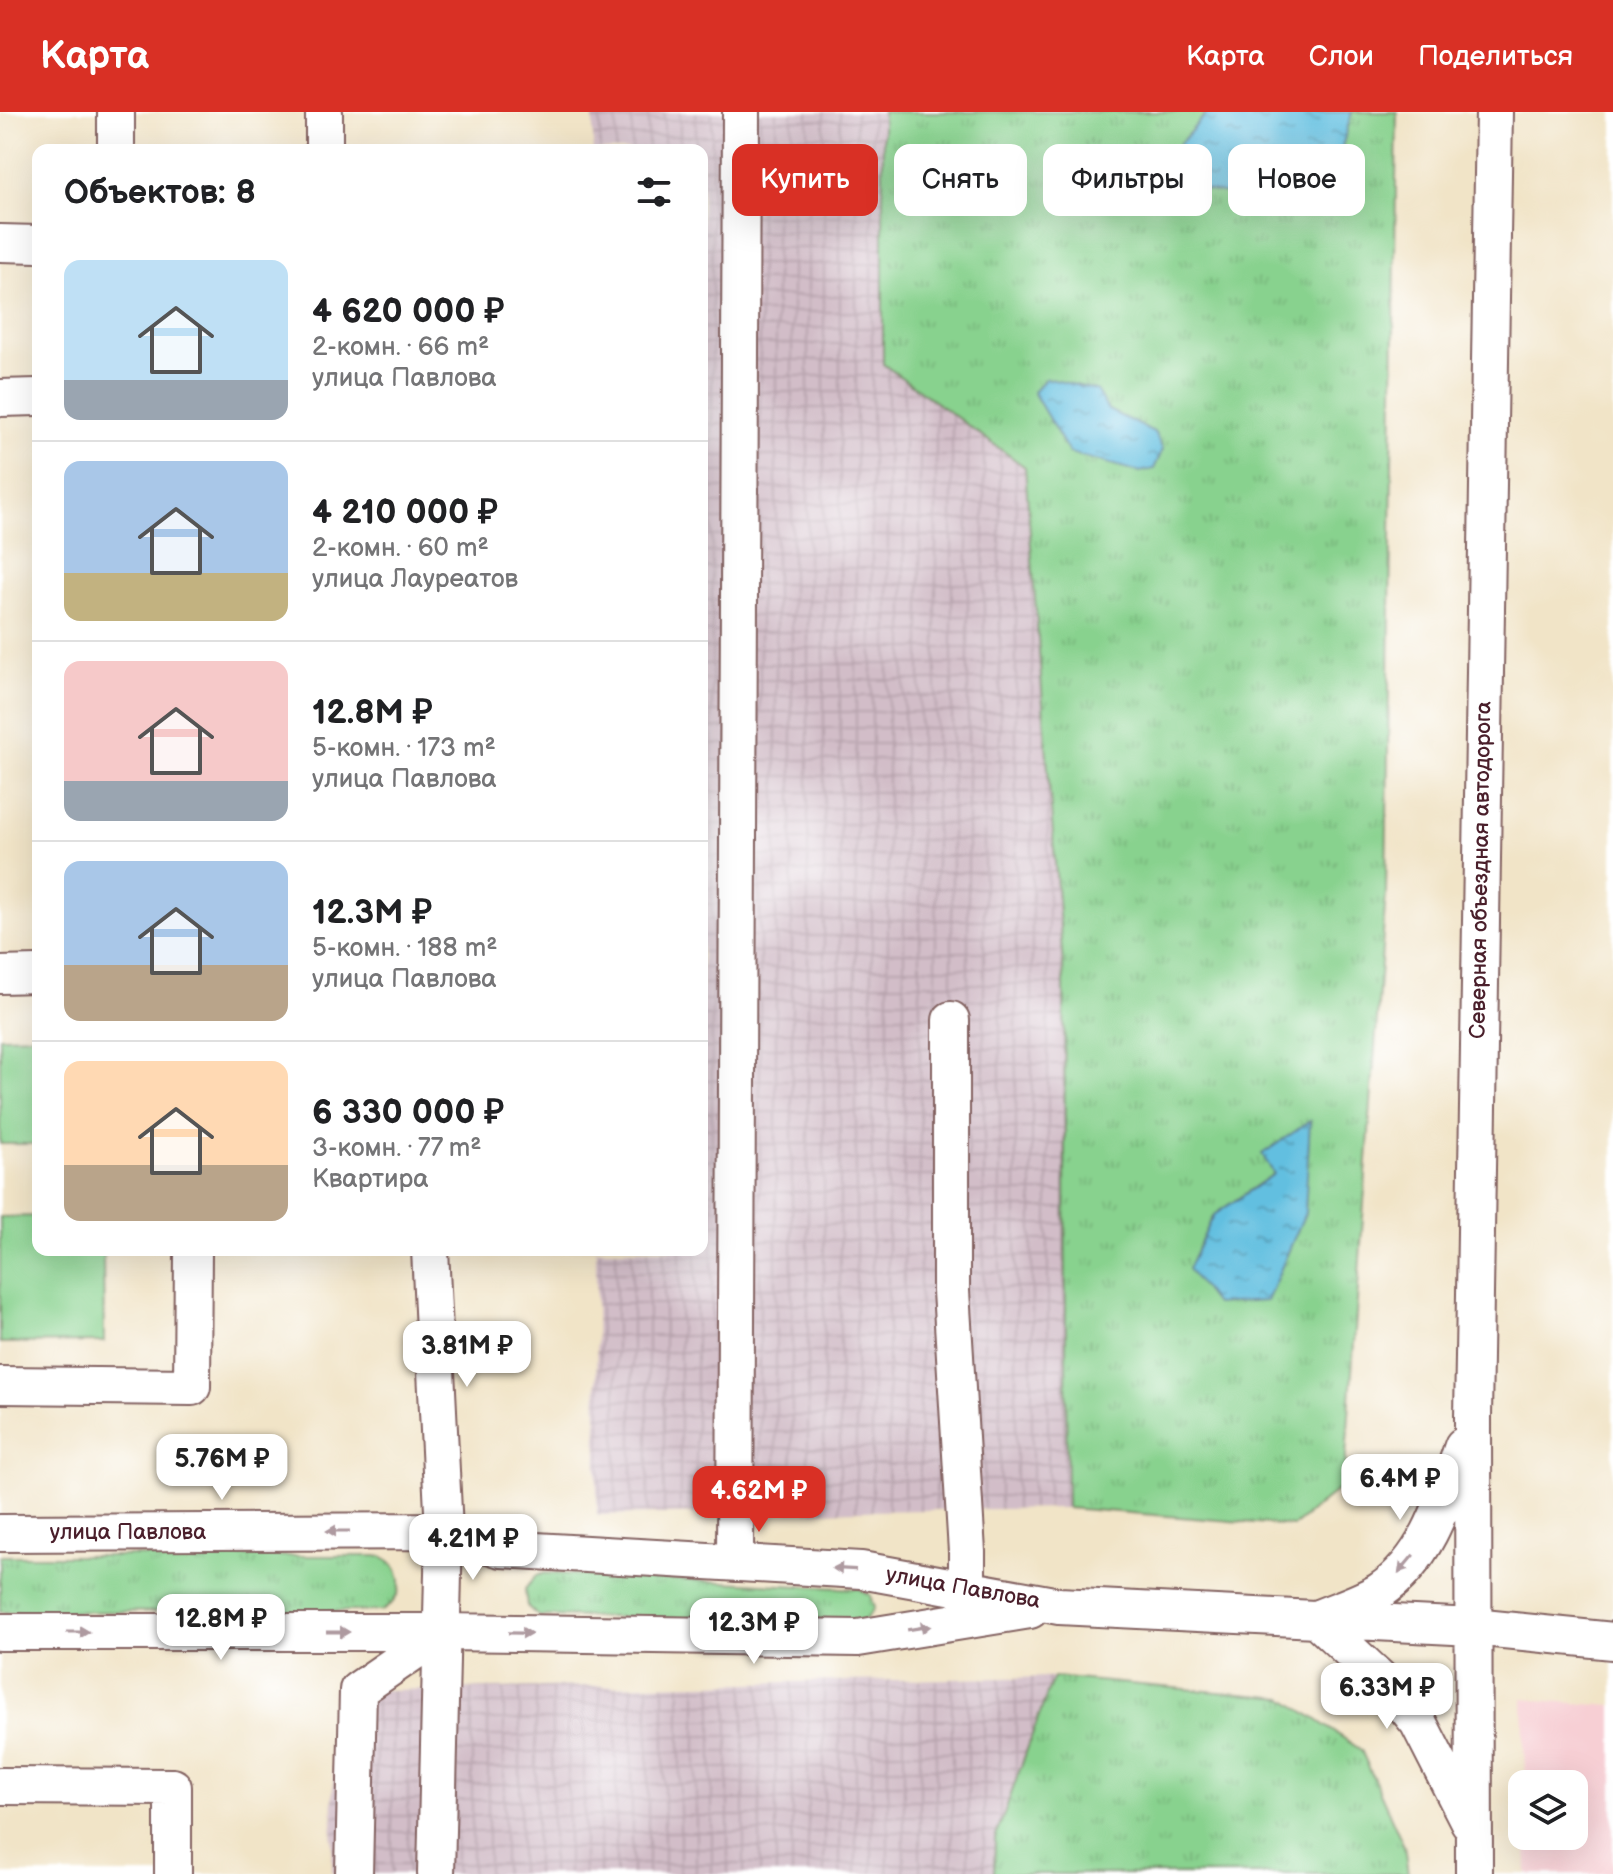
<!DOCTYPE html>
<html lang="ru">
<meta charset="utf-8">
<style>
:root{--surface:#fff;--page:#f6f6f6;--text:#202124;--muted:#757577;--line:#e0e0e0;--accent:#d93025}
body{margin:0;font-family:"Balsamiq Sans",sans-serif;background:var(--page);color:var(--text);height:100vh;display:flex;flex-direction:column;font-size:30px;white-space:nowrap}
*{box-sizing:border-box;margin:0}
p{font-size:26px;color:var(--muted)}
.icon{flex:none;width:44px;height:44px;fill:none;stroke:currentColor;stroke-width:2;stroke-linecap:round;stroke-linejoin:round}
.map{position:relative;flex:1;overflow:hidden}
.side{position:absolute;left:32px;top:32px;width:676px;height:1112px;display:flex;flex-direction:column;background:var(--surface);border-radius:16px;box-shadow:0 8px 32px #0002}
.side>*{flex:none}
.banner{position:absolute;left:732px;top:32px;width:760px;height:72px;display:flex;gap:16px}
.controls{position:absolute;left:1508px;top:1658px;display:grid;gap:16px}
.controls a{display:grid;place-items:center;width:80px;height:80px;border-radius:16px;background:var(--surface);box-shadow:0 8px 32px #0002;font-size:40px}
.price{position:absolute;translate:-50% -68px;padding:0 18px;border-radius:16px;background:#fff;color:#222;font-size:26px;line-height:52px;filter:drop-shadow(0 2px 4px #0008)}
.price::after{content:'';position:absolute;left:50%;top:48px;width:24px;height:18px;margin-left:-12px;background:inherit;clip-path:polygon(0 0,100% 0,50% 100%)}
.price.on{background:var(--accent);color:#fff}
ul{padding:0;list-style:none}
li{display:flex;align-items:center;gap:24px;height:200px;padding:0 32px}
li+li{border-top:2px solid var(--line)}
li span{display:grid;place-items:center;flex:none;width:224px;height:160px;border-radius:16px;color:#555}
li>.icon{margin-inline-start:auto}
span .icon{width:96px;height:96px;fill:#fffc;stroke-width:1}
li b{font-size:34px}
h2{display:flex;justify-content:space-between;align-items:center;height:96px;padding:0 32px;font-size:34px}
.tag{padding:0 28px;border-radius:16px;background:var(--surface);box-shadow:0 8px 32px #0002;font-size:28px;line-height:72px}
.tag.on{background:var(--accent);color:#fff}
header{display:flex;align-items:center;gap:48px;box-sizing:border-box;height:112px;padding:0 40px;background:var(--accent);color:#fff}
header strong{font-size:38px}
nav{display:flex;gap:44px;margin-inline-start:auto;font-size:28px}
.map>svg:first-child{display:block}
.built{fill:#f7cfd4}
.industrial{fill:url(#industrial-grid)}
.grass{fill:url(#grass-tufts);stroke:#69785c;stroke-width:2;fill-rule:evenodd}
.park{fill:#88d28e;stroke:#69785c;stroke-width:2}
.water{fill:url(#water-ripples);stroke:#566f86;stroke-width:2}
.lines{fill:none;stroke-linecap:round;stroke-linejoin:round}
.minor-casing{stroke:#846462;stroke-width:40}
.minor{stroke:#fff;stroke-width:36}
.oneway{fill:#ae9aa0}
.labels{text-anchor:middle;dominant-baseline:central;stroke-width:6;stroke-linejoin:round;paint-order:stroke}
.street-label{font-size:22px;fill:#4a1f2b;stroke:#fff}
</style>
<header>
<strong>Карта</strong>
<nav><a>Карта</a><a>Слои</a><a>Поделиться</a></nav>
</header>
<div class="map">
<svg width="1613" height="1762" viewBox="0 0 1613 1762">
<defs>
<pattern id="industrial-grid" width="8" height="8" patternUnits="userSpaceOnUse" patternTransform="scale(2)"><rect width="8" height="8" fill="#d2bdc8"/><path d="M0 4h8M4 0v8" fill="none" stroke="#b6a2ac"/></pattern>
<pattern id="grass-tufts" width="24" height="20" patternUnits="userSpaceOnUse" patternTransform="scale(2)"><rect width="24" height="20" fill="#88d28e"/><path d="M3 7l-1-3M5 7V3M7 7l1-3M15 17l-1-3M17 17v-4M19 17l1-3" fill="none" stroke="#77b47b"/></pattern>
<pattern id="water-ripples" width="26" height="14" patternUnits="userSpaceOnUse" patternTransform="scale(2)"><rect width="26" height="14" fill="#62bfe0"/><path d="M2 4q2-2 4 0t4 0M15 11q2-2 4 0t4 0" fill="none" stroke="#539bb6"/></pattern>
</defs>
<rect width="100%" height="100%" fill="#fff"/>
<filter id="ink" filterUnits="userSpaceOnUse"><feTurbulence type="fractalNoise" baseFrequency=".0125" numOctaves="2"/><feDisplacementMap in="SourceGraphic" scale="16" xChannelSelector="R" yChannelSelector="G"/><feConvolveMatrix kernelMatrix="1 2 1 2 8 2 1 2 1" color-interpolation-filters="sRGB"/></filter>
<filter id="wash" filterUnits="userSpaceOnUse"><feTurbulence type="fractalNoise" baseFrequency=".006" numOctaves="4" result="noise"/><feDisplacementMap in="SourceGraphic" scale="32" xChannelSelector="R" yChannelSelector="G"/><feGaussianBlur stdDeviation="1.8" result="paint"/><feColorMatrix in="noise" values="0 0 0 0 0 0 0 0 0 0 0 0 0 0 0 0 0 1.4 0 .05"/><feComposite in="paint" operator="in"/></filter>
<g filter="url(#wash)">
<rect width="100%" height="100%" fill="#f1e4c7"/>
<path class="built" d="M1523,1587l90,7v168h-86l-1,-38h48v-52h-49z"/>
<path class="industrial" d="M593,0h290v252l142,103 39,513 3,528 -470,7 -1,-265h106v-1100h-109z
M1053,1565l-12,197h-709l2,-183z"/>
<path class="grass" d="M883,0h325l-49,55 180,-10 13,-45h45l-11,780 -42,593 -51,41 -226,-18 -3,-528 -39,-513 -142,-103zM1275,1061l-87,96 26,-54z
M0,1444h382c25,14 23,41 0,55l-382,1z
M545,1461l314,16 11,6 4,13 -7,10 -5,3 -324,-5 -11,-10 -2,-17 11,-13z
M1053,1565l231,21 77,52 43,96 4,28h-414l1,-35z"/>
<path class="park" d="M38,924v108h-38v-107z
M38,1104v34h65l1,92 -104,1v-126z"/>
<path class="water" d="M1208,0h144l-13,45 -33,30 -58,11 -48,-9 -41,-22z
M1046,266l50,12 12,20 46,22 9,17 -9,20 -14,3 -71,-19 -36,-61z
M1310,1009l-5,92 -38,88 -52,3 -27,-35 26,-54 60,-41 -12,-20z"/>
</g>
<g filter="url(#ink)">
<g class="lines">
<g class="minor-casing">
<path id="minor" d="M116,0v38
M324,38v-38
M0,131l38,1
M0,286l38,-1
M0,863l38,-1
M951,908v271l16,261v37
M430,1138l14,281 -8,343
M0,1273l192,2 1,-137
M1463,1334c-18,52 -35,113 -83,145 -19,12 -43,19 -64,28l75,70 27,33 51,100
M0,1421l444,-2 57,18 360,21 198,36 414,21 140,14
M735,1451l6,-1451
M0,1520h442l416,6 172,-28
M0,1674l173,1v87
M354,1762l4,-184 84,-58
M1474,1762l-1,-456 21,-1306"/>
</g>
<use href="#minor" class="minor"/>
</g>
<defs><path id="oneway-solid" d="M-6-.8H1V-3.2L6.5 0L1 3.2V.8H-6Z" transform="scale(2)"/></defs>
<g class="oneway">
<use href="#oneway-solid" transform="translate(338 1419) rotate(180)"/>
<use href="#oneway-solid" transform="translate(1406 1452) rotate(130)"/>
<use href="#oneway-solid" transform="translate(844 1457) rotate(-177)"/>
<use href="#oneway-solid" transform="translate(919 1516) rotate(-9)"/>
<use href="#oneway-solid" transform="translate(78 1520)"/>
<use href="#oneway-solid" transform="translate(338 1520)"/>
<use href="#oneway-solid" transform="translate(520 1521) rotate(1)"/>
</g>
</g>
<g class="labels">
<g class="street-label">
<text transform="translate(1481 758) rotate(-89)">Северная объездная автодорога</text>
<text x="128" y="1420">улица Павлова</text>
<text transform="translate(963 1476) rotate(10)">улица Павлова</text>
</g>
</g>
</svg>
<div class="controls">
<a><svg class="icon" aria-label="layers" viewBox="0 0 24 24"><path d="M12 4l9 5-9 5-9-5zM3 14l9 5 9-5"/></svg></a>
</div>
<b class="price" style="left:467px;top:1277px">3.81M ₽</b>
<b class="price" style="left:222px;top:1390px">5.76M ₽</b>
<b class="price" style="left:1400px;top:1410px">6.4M ₽</b>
<b class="price on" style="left:759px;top:1422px">4.62M ₽</b>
<b class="price" style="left:473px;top:1470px">4.21M ₽</b>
<b class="price" style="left:221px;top:1550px">12.8M ₽</b>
<b class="price" style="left:754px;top:1554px">12.3M ₽</b>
<b class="price" style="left:1387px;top:1619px">6.33M ₽</b>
<div class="banner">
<a class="tag on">Купить</a>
<a class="tag">Снять</a>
<a class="tag">Фильтры</a>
<a class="tag">Новое</a>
</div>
<section class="side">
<h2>Объектов: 8<svg class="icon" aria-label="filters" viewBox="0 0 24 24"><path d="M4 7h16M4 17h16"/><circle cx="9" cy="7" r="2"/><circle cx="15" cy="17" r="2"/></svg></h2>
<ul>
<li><span style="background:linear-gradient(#bfe0f5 75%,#9aa5b1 0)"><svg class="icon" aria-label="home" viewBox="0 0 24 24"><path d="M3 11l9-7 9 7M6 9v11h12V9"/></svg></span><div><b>4 620 000 ₽</b><p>2-комн. · 66 m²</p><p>улица Павлова</p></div></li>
<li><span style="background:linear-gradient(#a9c7e8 70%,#c2b280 0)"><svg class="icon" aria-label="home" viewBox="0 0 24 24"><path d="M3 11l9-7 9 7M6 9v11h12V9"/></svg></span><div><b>4 210 000 ₽</b><p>2-комн. · 60 m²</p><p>улица Лауреатов</p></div></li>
<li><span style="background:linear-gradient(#f6c9c9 75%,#9aa5b1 0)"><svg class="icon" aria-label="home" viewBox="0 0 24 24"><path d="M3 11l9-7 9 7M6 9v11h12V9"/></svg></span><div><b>12.8M ₽</b><p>5-комн. · 173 m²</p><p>улица Павлова</p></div></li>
<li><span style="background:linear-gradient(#a9c7e8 65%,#b9a48a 0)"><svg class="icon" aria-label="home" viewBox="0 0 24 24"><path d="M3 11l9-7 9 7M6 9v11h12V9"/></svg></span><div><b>12.3M ₽</b><p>5-комн. · 188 m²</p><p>улица Павлова</p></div></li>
<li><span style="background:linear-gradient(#ffd9b3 65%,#b9a48a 0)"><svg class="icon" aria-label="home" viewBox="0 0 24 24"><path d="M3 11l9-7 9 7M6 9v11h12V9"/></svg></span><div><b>6 330 000 ₽</b><p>3-комн. · 77 m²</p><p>Квартира</p></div></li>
</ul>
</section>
</div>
